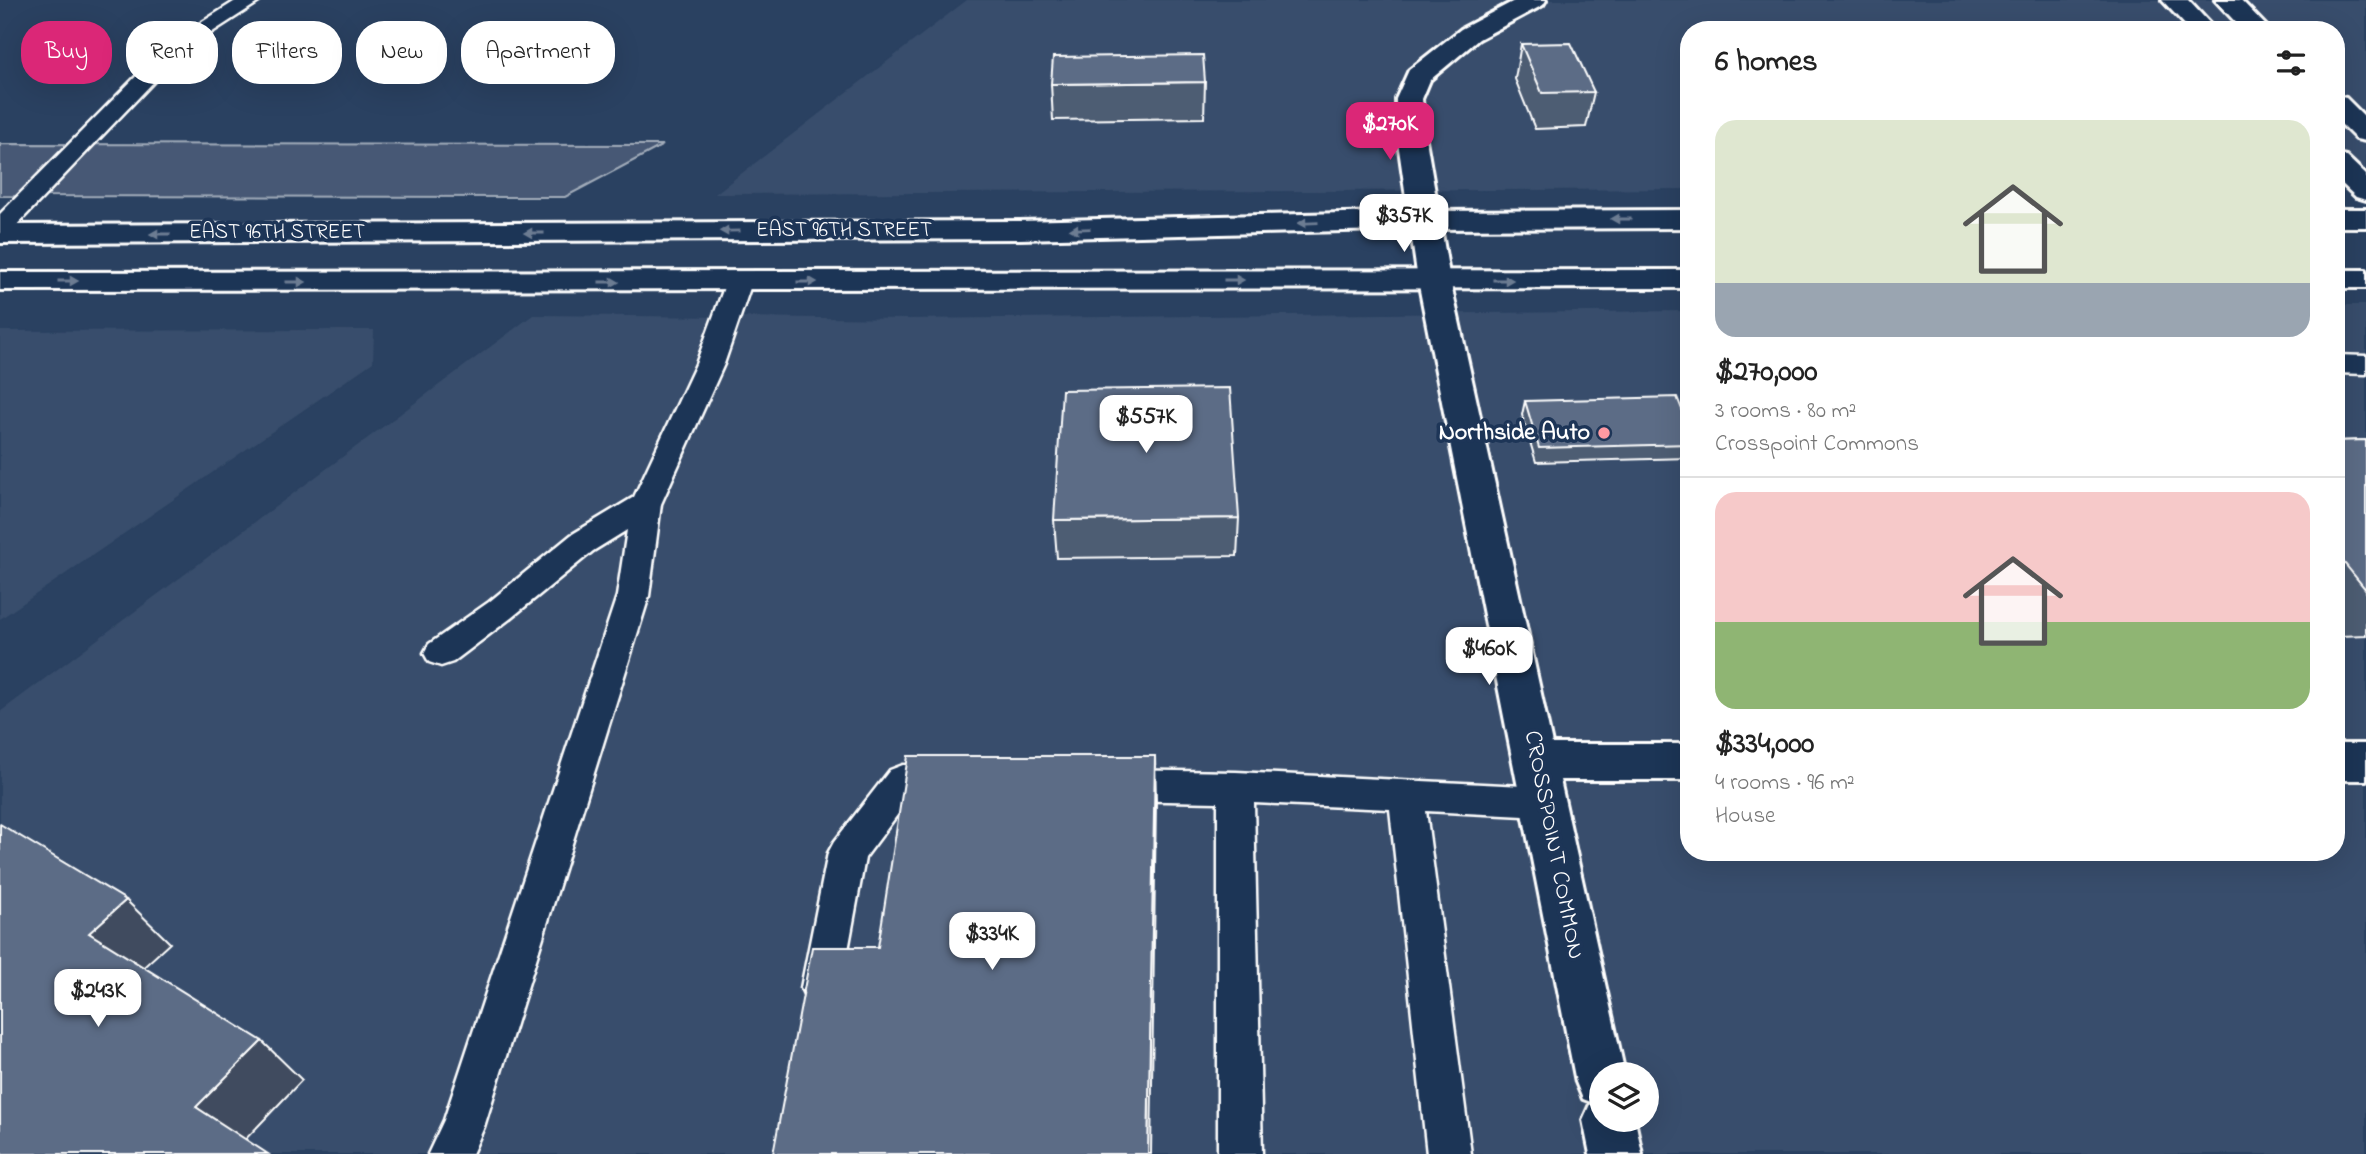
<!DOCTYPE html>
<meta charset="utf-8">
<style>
:root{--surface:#fff;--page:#f6f6f6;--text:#222;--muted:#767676;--line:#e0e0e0;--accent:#db2777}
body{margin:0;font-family:"Indie Flower",sans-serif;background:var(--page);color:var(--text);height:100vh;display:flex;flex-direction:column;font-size:26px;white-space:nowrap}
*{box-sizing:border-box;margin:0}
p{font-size:23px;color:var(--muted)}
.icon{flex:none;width:38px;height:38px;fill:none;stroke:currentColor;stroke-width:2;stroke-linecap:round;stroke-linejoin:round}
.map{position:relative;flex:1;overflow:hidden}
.sheet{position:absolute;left:1680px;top:21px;width:665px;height:840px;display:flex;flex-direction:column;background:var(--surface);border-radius:28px;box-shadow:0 7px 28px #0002}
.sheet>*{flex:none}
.hud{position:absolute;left:21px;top:21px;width:665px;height:63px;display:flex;gap:14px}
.tools{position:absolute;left:1589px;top:1062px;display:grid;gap:14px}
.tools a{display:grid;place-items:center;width:70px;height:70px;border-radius:50%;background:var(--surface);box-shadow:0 7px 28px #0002;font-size:35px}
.price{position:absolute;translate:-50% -60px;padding:0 16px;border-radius:14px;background:#fff;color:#222;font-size:23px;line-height:46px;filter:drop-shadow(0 2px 4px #0008)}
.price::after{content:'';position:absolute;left:50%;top:42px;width:21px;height:16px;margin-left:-10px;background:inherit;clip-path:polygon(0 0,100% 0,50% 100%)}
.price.on{background:var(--accent);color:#fff}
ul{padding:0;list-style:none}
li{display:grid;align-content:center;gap:14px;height:371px;padding:0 35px}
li+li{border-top:2px solid var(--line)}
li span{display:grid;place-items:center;height:217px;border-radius:21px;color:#555}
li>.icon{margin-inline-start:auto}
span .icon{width:126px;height:126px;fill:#fffc;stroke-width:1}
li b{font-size:30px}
h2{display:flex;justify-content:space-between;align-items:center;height:84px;padding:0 35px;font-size:30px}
.tag{padding:0 24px;border-radius:28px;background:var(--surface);box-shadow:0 7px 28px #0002;font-size:24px;line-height:63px}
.tag.on{background:var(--accent);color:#fff}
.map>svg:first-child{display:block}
.built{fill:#394e6c;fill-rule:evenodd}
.green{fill:#465975;stroke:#a2acba;stroke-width:2}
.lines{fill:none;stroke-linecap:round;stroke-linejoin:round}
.service-casing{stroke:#fff;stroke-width:5}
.minor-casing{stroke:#fff;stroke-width:6}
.tertiary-casing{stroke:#fff;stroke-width:6}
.primary-casing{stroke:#fff;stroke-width:6}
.service{fill:#1d3557;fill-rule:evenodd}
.minor{fill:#1d3557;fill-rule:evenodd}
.tertiary{fill:#1d3557;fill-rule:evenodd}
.primary{fill:#1d3557;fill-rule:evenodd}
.wall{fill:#4e5d73;stroke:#fff;stroke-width:2}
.shaded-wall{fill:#404c5e;stroke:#fff;stroke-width:2}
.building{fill:#5b6c86;stroke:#fff;stroke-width:2}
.oneway{fill:#6c7c92}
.poi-dot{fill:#ff9aa2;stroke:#1d3557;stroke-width:2.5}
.labels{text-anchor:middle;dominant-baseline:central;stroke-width:7;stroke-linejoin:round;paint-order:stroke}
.far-street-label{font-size:21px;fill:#fff;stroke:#1d3557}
.poi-label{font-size:24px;font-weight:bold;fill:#fff;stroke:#1d3557;text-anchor:end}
.street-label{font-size:24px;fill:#fff;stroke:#1d3557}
</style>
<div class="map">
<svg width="2366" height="1154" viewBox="0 0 2366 1154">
<rect width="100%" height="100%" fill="#2a4161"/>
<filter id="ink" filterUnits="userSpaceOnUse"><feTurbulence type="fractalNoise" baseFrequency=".0143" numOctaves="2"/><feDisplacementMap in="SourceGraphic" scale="14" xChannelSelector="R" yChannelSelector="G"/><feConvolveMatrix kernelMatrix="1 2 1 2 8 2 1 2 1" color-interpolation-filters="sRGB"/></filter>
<g filter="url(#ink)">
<path class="built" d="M967,0h1399v185l-30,1v-156h-647v159l-974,5z
M2336,305h30v849h-2366v-442l533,-397 373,4 783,-8v541h647zM1601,1074h46v46h-46z
M374,330l-1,32 -373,257v-288z"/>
<path class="green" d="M0,144l663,1 -98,52 -565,-1z"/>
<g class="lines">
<g class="service-casing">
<path id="service" d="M237,0h25l-79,51 -174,182 -9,2v-21l169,-171z
M739,274l9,3 4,5 -28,82 -63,140 -12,92 -165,531 -12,27h-44l16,-34 173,-524 10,-66 -34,21 -82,67 -58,44 -12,4 -12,-4 -5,-9 5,-9 60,-42 82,-67 63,-38 62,-133 30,-82 4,-5z
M2336,355l30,1v18l-30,-1z
M903,765l44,1 13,5 5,10 -5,10 -13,5 -35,-1 -47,63 -24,130 -6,13 -14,5 -14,-5 -6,-13 27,-135 6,-11 56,-72z
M1115,770l121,2 309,15 13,4 5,11 -5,11 -13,4 -119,-6 45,343h-44l-37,-345 -136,-6 8,351h-44v-352l-103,-2 -13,-5 -5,-10 5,-10z"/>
</g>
<g class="minor-casing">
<path id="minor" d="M1516,0h30l-3,5 -64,34 -49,41 -8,19 2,29 26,152 102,464h137v36h-129l65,294h-24v46h34l7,34h-52l-7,-34 8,-18 -8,-3 -7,-17 -158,-802 -22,-152v-29l13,-29 52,-41z
M2336,744h30v36h-30z"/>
</g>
<g class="tertiary-casing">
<path id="tertiary" d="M2162,0h26l28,30h-26z
M2215,0h26l29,30h-27z
M2336,96l10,2 20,20v23l-10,-2 -20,-20z
M2336,154l10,2 20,19v25l-10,-3 -20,-19z"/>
</g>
<g class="primary-casing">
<path id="primary" d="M2336,209h30v18h-30z
M1689,210v18l-264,1 -405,10 -1020,4v-18l1020,-4 405,-10z
M1689,270v18l-1689,2v-18z
M2336,270h30v18h-30z"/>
</g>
<use href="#service" class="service"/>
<use href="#minor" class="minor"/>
<use href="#tertiary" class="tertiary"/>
<use href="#primary" class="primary"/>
</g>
<path class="wall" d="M1521,44l73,48 -8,35 -51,2 -20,-50z
M1205,82l-1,36 -151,2 -2,-36z
M1525,401l164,26v31l-153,4 -14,-47z
M2366,440v195l-26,1 -4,-4v-191z
M1239,518l-2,38 -180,2 -3,-38z"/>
<path class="shaded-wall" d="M1155,756l1,45 -5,353h-3z
M126,900l44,43 -35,32 -46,-42z
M262,1041l40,39 -61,64 -45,-37z"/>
<path class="building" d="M1952,27h131l3,3h-132z
M1571,43l23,49 -52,1 -21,-49z
M1203,55l2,27 -154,2 2,-27z
M1230,388l9,130 -185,2 8,-130z
M1677,397l12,30v17l-150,4 -14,-47z
M2366,440v150l-30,-37v-112z
M908,756h247l-7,398h-375l39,-207h66z
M0,824l126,76 -37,33 173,108 -66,66 72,47h-268z"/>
<defs><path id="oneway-solid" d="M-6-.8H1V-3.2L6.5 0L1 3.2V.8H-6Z" transform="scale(1.75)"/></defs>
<g class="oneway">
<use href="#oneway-solid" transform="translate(1621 219) rotate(180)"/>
<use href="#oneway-solid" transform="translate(1308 223) rotate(178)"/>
<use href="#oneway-solid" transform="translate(1080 229) rotate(178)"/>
<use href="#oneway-solid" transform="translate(730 231) rotate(179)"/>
<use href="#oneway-solid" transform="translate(534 233) rotate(180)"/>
<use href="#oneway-solid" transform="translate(160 234) rotate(180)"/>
<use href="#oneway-solid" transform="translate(1234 280)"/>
<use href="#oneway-solid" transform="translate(1503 280)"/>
<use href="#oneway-solid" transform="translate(68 281)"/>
<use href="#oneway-solid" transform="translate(296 282)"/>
<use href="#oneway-solid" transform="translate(609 282)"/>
<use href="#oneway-solid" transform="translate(807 282)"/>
</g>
</g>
<circle class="poi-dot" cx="1604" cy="433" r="7"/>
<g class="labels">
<g class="far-street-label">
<text x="844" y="231">EAST 96TH STREET</text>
<text x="277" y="233">EAST 96TH STREET</text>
</g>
<g class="poi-label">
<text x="1590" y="433">Northside Auto</text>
</g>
<g class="street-label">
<text transform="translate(1553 845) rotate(79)">CROSSPOINT COMMON</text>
</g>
</g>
</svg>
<div class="tools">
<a><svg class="icon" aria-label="layers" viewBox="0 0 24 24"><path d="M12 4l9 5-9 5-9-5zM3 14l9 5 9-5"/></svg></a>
</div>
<b class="price on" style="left:1390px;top:162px">$270K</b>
<b class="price" style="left:1404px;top:254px">$357K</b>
<b class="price" style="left:1146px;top:455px">$557K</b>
<b class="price" style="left:1489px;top:687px">$460K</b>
<b class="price" style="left:992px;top:972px">$334K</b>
<b class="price" style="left:98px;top:1029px">$243K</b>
<div class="hud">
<a class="tag on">Buy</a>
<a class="tag">Rent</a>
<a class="tag">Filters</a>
<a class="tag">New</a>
<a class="tag">Apartment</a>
</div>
<section class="sheet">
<h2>6 homes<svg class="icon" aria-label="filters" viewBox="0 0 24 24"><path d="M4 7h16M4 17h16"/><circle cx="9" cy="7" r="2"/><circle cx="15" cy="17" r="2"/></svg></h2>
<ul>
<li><span style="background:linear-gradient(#dfe7d0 75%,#9aa5b1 0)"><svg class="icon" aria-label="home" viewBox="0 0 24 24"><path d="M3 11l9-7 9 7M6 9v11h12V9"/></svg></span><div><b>$270,000</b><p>3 rooms · 80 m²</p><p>Crosspoint Commons</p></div></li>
<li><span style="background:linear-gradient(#f6c9c9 60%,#8fb573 0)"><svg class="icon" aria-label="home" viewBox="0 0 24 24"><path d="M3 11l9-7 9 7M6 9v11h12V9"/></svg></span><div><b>$334,000</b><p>4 rooms · 96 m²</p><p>House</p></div></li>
</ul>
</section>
</div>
